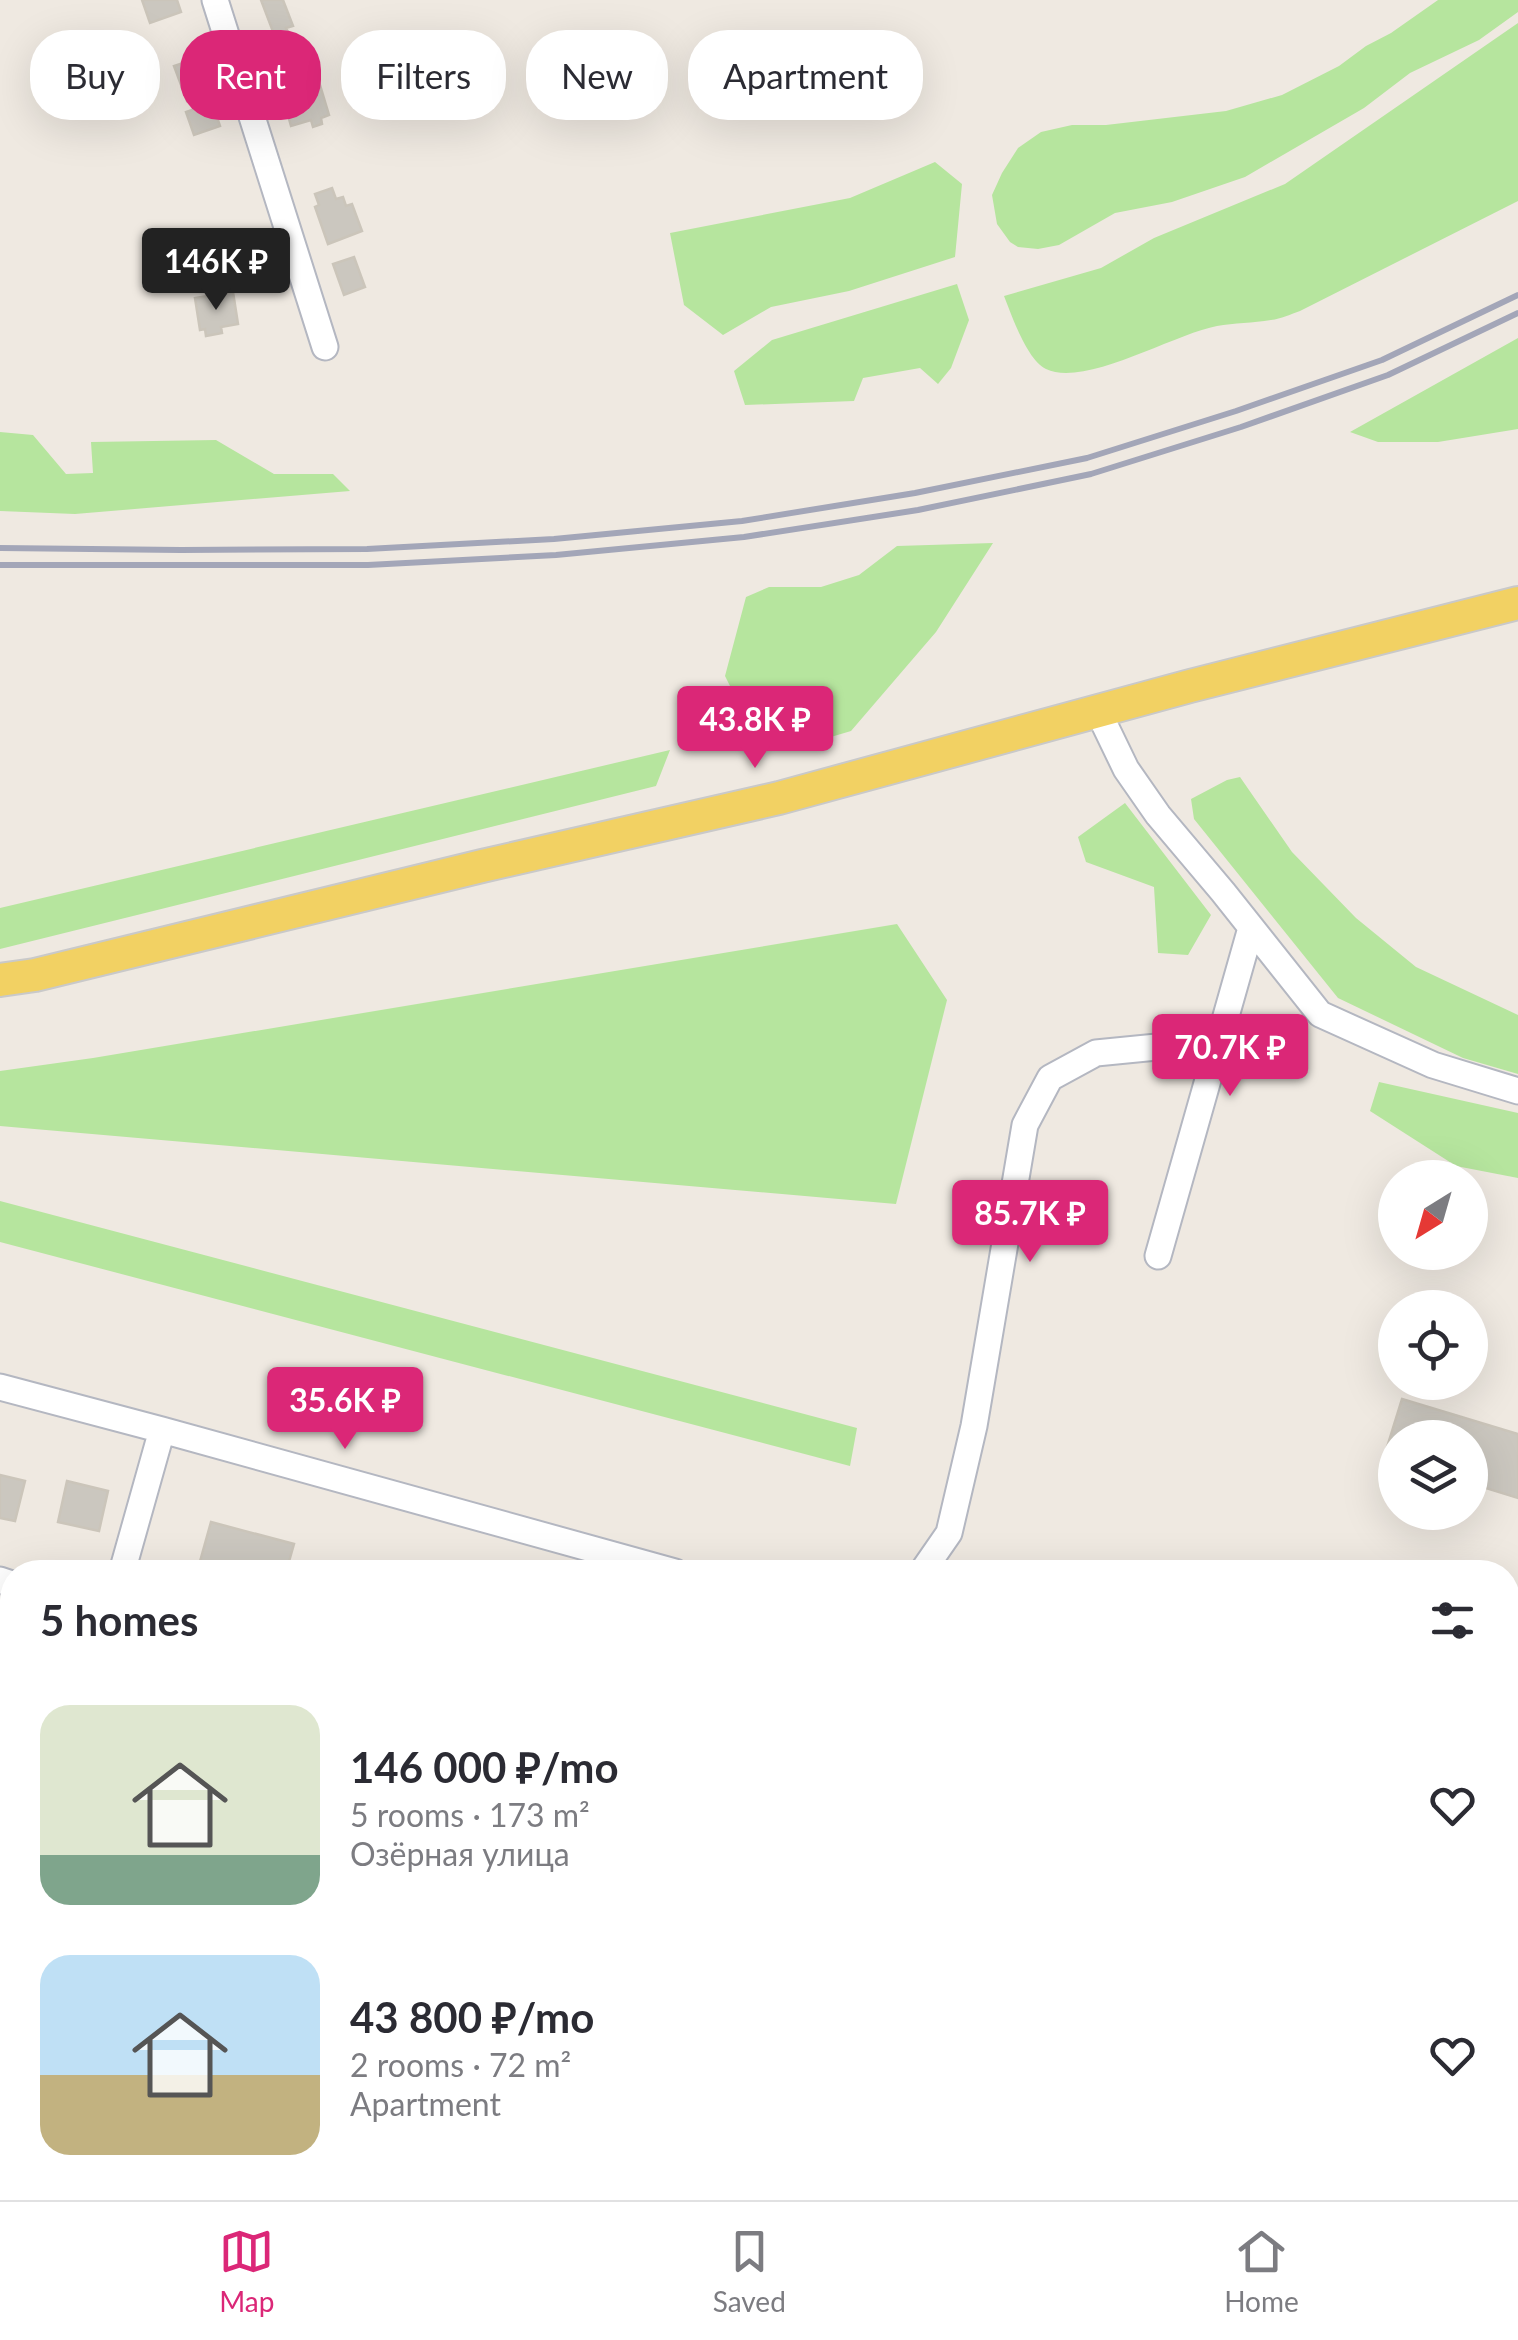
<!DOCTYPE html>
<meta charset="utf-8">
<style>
:root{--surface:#fff;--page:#f7f7f7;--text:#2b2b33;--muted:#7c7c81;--line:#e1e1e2;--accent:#db2777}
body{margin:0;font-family:Lato,sans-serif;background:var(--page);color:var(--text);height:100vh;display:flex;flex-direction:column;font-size:38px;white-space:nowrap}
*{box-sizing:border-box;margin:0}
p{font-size:32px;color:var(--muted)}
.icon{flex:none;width:55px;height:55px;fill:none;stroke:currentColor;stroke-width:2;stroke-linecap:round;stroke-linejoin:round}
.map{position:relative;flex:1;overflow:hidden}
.side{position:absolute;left:0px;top:1560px;width:1520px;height:640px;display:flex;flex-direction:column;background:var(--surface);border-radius:40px 40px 0 0;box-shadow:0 10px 40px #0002}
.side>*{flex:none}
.guide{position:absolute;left:30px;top:30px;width:1000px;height:90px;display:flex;gap:20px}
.needle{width:65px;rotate:217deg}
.fabs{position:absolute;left:1378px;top:1160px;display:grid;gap:20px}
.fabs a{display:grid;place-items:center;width:110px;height:110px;border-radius:50%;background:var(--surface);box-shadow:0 10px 40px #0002;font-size:50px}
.price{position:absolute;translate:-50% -85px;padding:0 22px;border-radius:10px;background:var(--accent);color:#fff;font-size:32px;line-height:65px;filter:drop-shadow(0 2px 5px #0008)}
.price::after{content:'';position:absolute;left:50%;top:60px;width:30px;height:22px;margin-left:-15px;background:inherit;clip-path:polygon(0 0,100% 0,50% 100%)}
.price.on{background:#222;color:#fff}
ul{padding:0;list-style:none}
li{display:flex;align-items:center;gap:30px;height:250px;padding:0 40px}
li span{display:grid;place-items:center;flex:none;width:280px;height:200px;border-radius:30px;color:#555}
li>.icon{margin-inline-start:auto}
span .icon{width:120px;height:120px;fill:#fffc;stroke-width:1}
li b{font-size:42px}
h2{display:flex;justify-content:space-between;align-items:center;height:120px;padding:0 40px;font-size:42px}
.chip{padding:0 35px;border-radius:40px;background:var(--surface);box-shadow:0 10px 40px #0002;font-size:35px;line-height:90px}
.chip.on{background:var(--accent);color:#fff}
.tabs{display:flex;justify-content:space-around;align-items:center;height:140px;border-top:2px solid var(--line);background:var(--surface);font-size:28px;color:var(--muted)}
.tabs a{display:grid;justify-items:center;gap:5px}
.tabs .on{color:var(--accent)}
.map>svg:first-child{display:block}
.industrial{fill:#e3e1e8}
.green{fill:#b6e59e}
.building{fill:#cbc7bf;stroke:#cbc5ba;stroke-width:2.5}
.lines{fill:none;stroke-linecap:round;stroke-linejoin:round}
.minor-casing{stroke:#b4b7c1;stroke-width:29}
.major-casing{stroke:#c9c9c9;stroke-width:36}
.minor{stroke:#fff;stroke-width:25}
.major{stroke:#f2d163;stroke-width:32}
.rail{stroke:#a3a6b8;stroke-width:6}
</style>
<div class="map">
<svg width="1518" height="2200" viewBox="0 0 1518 2200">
<rect width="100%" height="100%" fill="#efe9e1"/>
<path class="industrial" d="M832,2188h532l-3,12h-533z"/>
<path class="green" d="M1438,0h80v12l-39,28 -69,33 -46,35 -119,69 -73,25 -57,11 -56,32 -21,4 -20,-2 -8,-5 -13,-18 -5,-29 10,-22 16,-25 23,-16 31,-7h34l120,-14 56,-16 57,-29 27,-20 25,-13z
M1518,23v178l-218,110c-9,3 -19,8 -29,9 -18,3 -37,3 -54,6 -43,8 -133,62 -171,43 -19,-9 -34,-53 -42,-73l97,-28 53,-30 131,-54z
M935,162l27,22 -7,73 -106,34 -78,16 -48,28 -39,-30 -14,-72 180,-35z
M957,284l12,36 -18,48 -13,16 -18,-16 -57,10 -9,23 -109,4 -11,-34 38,-31z
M1518,338v91l-80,13h-60l-28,-10z
M0,432l33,3 33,39 27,-1 -2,-31 125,-2 58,34h59l17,17 -275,23 -75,-3z
M993,543l-57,89 -85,99 -47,14 -70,-51 -9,-18 21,-79 23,-10h52l38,-12 38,-29z
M670,750l-14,36 -656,163v-41z
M1240,777l52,75 64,66 60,49 102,48v59l-55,-16 -125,-60 -144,-179 -3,-20 36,-19z
M1125,803l86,112 -23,40 -30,-2 -4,-66 -68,-25 -8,-25z
M897,924l50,76 -51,204 -896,-78v-55l93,-13z
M1379,1082l139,31v65l-62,-12 -86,-55z
M0,1201l857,227 -7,38 -850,-224z"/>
<path class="building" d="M142,0h35l4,12 -31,11z
M261,0h22l10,26 -7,2 2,4 -13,5z
M192,60l13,35 -18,6 -13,-35z
M317,75l12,40 -8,3 1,6 -9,3 -2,-7 -20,6 -11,-40z
M212,103l8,23 -26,9 -8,-23z
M332,188l4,11 7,-2 3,9 6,-2 10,27 -34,13 -13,-37 4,-2 -4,-11z
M354,257l11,30 -21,8 -11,-31z
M233,292l5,32 -17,3 1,6 -16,3 -1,-7 -5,1 -5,-32z
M1402,1399l116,35v64l-48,-15v-45h-75v23l-11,-4z
M0,1475l25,6 -10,40 -15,-3z
M67,1481l41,10 -9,40 -41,-9z
M211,1522l83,22 -8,28h-60l-27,-7z
M360,1565l28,7h-30z
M5,1663l7,2v47l-12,-3v-24z
M0,1793l12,4v33l-2,7 -10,-4z
M345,2188h40l-5,12h-8l-28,-11z
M1089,2188h100l43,12h-146z
M1448,2188h44l-3,12h-44z"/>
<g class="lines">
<g class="minor-casing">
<path id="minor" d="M215,0l110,347
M1098,711l28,58 32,46 65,77 97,122 113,51 85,26
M1158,1256l93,-328
M0,1387l162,43 513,142
M122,1572l40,-142
M922,1572l27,-39 25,-107 51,-301 25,-47 46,-25 71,-7 53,-14
M0,1580l12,4
M0,1753l12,4
M0,1948l12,3
M0,2025l12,-49
M126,2200l4,-12
M297,2200l4,-12"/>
</g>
<g class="major-casing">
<path id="major" d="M0,980l35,-5 447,-109 297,-68 411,-112 328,-83"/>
</g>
<use href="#minor" class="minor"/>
<use href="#major" class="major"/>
<path class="rail" d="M0,548l181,2 186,-1 187,-10 188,-18 173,-28 172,-35 149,-47 146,-51 136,-65
M0,565h368l188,-10 188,-18 174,-27 173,-36 150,-47 147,-52 130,-62"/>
</g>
</svg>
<div class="fabs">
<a><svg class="needle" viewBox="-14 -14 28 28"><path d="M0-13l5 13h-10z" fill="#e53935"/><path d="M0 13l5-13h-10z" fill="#7c7c81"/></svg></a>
<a><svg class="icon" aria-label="locate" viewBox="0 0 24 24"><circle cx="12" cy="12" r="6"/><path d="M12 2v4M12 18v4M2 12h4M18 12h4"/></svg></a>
<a><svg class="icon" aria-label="layers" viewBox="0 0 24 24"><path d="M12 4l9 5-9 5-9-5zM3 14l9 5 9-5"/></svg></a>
</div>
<b class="price on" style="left:216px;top:313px">146K ₽</b>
<b class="price" style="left:755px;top:771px">43.8K ₽</b>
<b class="price" style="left:1230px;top:1099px">70.7K ₽</b>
<b class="price" style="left:1030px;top:1265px">85.7K ₽</b>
<b class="price" style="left:345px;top:1452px">35.6K ₽</b>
<div class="guide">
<a class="chip">Buy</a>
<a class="chip on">Rent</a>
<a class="chip">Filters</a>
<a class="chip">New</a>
<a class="chip">Apartment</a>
</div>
<section class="side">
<h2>5 homes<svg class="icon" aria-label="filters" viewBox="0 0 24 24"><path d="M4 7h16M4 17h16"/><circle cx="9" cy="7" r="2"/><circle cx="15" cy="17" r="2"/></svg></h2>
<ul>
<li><span style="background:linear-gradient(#dfe7d0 75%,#7fa58c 0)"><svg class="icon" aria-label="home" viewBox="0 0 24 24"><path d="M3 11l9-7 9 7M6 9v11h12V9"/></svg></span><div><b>146 000 ₽/mo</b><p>5 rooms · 173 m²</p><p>Озёрная улица</p></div><svg class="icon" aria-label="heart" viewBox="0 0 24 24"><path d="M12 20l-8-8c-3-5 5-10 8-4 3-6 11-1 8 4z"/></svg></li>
<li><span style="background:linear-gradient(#bfe0f5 60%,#c2b280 0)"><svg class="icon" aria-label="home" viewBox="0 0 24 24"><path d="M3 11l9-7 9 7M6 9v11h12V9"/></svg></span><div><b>43 800 ₽/mo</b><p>2 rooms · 72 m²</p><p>Apartment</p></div><svg class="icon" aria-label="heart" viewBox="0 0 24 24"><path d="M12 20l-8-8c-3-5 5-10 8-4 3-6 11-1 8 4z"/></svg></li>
</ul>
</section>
</div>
<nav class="tabs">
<a class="on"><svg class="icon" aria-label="map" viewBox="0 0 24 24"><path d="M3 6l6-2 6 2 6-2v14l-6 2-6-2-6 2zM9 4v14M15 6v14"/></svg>Map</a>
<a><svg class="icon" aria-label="saved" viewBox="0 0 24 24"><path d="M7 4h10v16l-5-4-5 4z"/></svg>Saved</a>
<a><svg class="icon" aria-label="home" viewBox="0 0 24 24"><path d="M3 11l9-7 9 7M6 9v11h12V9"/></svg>Home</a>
</nav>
